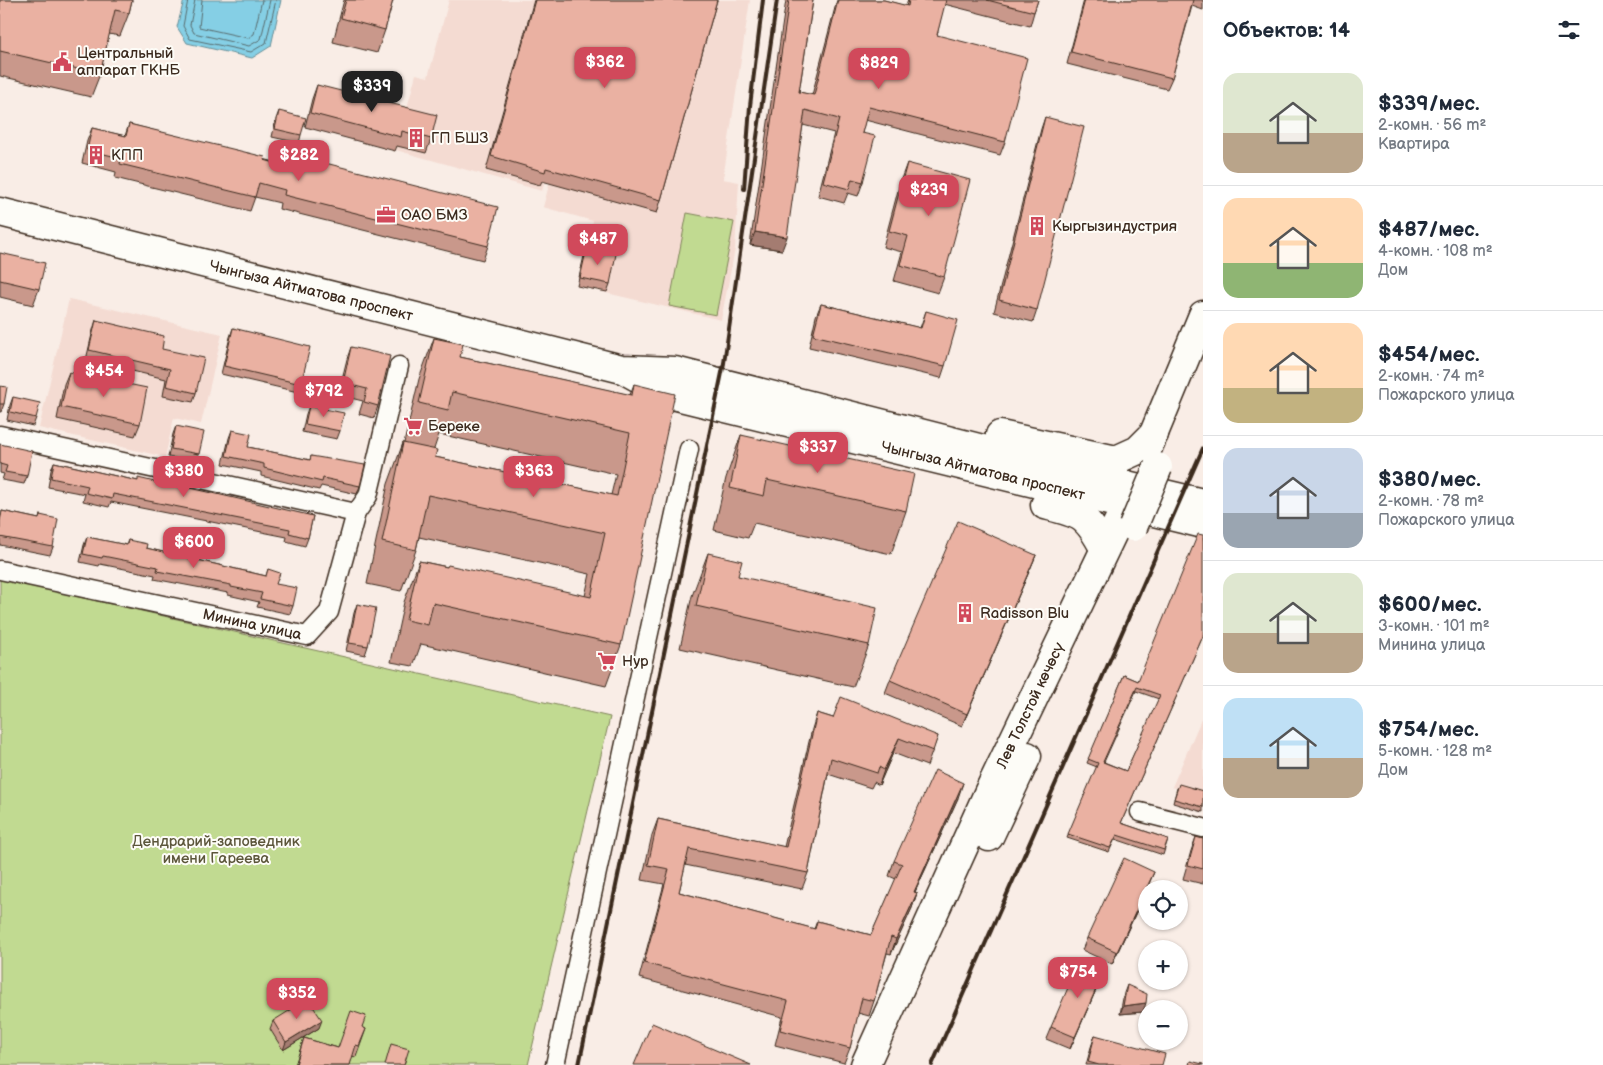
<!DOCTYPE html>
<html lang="ru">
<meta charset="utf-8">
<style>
:root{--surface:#fff;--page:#f2f2f3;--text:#1f2937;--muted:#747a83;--line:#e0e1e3;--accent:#d1495b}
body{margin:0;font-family:"Balsamiq Sans",sans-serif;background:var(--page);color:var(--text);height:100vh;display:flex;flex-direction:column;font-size:19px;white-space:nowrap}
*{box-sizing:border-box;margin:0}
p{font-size:16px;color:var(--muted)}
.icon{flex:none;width:28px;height:28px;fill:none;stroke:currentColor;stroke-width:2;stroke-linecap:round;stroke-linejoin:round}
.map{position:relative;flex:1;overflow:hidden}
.sheet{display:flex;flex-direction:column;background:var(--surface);width:400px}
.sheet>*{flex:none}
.fabs{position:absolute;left:1138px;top:880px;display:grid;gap:10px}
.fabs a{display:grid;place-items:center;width:50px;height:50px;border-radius:50%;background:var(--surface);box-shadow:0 1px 4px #0004;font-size:25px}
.price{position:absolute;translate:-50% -42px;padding:0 11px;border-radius:10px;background:var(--accent);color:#fff;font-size:16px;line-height:32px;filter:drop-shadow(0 1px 2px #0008)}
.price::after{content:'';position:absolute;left:50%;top:30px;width:15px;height:11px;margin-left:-8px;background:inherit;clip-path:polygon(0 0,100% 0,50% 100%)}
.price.selected{background:#222;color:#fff}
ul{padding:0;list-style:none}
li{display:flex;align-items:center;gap:15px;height:125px;padding:0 20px}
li+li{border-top:1px solid var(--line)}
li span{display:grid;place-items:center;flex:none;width:140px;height:100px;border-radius:15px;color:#555}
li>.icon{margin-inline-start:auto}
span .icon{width:60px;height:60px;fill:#fffc;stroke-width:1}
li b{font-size:21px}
h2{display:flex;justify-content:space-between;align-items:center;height:60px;padding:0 20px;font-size:21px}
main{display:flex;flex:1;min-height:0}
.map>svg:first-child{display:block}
.built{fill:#f4dbd2}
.green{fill:#c1da91;stroke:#7e8258}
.water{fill:#85cfe5;stroke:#678d95}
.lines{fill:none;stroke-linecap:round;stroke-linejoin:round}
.shore{stroke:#596c6e;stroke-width:1}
.street-casing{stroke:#3b2a1e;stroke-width:21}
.primary-casing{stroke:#3b2a1e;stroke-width:31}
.street{stroke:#fdfcf7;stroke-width:18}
.primary{stroke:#fdfcf7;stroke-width:28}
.rail{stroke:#3b2a1e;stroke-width:4}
.primary-bridge-casing{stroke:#3b2a1e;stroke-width:31;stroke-linecap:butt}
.primary-bridge{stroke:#fdfcf7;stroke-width:28}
.wall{fill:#c9988b;stroke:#3b2a1e;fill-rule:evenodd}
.shaded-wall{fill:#a47c71;stroke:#3b2a1e}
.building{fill:#eab1a2;stroke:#3b2a1e;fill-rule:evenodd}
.labels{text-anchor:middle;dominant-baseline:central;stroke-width:4;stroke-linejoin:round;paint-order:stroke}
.poi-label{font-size:15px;fill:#3b2a1e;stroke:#fdfcf7;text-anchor:start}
.street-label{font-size:15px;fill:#3b2a1e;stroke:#fdfcf7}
.park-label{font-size:15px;fill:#5c563b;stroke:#fdfcf7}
</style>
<main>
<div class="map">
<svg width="1203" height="1065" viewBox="0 0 1203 1065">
<rect width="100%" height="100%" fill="#f9ede6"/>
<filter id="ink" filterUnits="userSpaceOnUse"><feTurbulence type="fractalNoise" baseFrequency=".02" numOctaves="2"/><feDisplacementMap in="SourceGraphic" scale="10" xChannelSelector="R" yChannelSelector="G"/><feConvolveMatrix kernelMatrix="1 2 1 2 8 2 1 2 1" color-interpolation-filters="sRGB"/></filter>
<g filter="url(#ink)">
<path class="built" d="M449,0h145l-52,191 -146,-41 20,-76 12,3z
M600,0h150l-27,179 16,3 -4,67 -14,71 -144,-34 16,-65 -50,-14z
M69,299l153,35 -21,90 -27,-6 -9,39 -126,-29z
M1203,715v80l-31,-8z"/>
<path class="green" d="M687,213l47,9 -18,93 -47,-9z
M0,579l610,138 -82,348h-528z"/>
<path class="water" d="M184,0h97l-10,46 -19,12 -65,-15 -10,-16z"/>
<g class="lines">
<path class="shore" d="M188,0l-5,26 7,13 61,13 15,-9 10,-43
M195,0l-5,25 4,8 55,13 12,-7 9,-39
M202,0l-3,27 49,11 6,-4 8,-34"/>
<g class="street-casing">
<g id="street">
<path d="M0,435l356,78"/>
<path id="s1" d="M0,570l307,66 22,-24 27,-99 12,-17 31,-130"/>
<path d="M1140,812l63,16"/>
<path d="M555,1065l134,-616"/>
</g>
</g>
<g class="primary-casing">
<g id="primary">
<path id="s2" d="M0,212l622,157 53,2 418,106 110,26"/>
<path id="s3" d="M628,372l40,22 535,130"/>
<path d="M1000,435l116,25 22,-10 16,-16"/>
<path d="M1147,450l56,-135"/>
<path d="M1045,505c36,9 41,9 59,43"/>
<path d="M989,837l38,-81"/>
<path id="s4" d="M865,1065l124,-274 129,-269"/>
</g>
</g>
<use href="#street" class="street"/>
<use href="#primary" class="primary"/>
<path class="rail" d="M744,189l6,-83 13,-106
M579,1065l145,-702 53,-363
M932,1065l271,-617"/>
<g class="primary-bridge-casing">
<path id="primary-bridge" d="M1133,527l25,-60"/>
</g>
<use href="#primary-bridge" class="primary-bridge"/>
</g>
<path class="wall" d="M0,0h132l-3,13 -9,23 -11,-2 -9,40 -9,23 -91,-21z
M344,0h49l-8,30 -8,23 -44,-11z
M534,0h183l-56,200 -4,13 -115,-32 -2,4 -54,-15z
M786,0h27l-14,92 13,3 25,-95h47l22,6 2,-6h130l-4,12 -4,14 -86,-22 -7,31 68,107 -5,13 -135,-35 -3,13 1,49 -5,14 -10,-3 -4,10 -26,-7 16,-63 -31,-8 -21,125 -32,-5z
M1084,0h119v10l-11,-4 -20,72 -5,11 -100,-25z
M317,85l114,54 -5,14 -29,-7 -2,5 -90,-24 7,-28z
M279,111l22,24 -2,8 -27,-6 4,-18z
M1045,117l-8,193 -4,12 -39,-10 47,-183z
M129,124l161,42 4,-11 194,91 -5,14 -204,-51 1,-6 -25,-6 -5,14 -135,-33 1,-6 -34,-9 5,-22 5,-13 33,8z
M907,163l37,114 -6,16 -44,-12 8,-29 -19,-5 18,-68z
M587,247l23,37 -3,8 -30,-6 7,-30z
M0,253l39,36 -6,16 -33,-8z
M821,304l99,24 6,-17 19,55 -4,12 -132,-31 7,-31z
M96,320l66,29 34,44 -3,9 -30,-6 3,-17 -80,-19 7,-30z
M233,328l68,56 -3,8 -77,-18 9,-37z
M434,338l26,19 170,38 4,-11 -13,261 -15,41 -185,-42 -8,22 -22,-4 13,-60 15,-41 166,35 5,-22 -171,-37 -3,13 -15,41 -34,-7 21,-100 15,-41h1l15,-64zM439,434l177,40 -5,21 -176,-38 -1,-8z
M351,347l27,59 -4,12 -15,-4 4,-13 -25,-6 9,-36z
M69,372l71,52 -5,12 -78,-17 7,-35z
M0,386l4,18 -3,8h-1z
M13,397l23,21 -3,8 -26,-6 3,-15z
M309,406l31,25 -3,8 -35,-7 4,-18z
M176,426l23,28 -3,8 -28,-5 5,-23z
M232,430l16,17 62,13 1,-4 49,30 -3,8 -36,-8 -2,4 -58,-14v-4l-38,-8 6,-26z
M741,435l165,76 -15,43 -137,-31 -6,15 -34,-8 12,-52z
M0,444l27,32 -3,8 -22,-4 2,-6 -4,-1z
M54,462l84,19 175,35 -5,22 -3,8 -19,-5 1,-4 -176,-35 -2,5 -26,-6 2,-7 -37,-7 3,-17z
M2,511l37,8 1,-4 13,32 -3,8 -50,-10v-28z
M87,537l39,8 2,-5 18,8 120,28 2,-7 8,15 17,22 -3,8 -33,-7 2,-5 -31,-7v-2l-74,-14 1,-4 -55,-11 -1,2 -19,-4 4,-17z
M708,553l30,23 131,69 -16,42 -173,-39 12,-52z
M1036,555l-5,12 -69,159 -77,-33 5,-13z
M357,604l11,42 -3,9 -19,-4 8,-38z
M1203,636l-82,187 47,16 -5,16 -48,-16 -6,13 -42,-14 30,-71 -10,-4 37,-88 14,6zM1136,691l23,8 -33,72 -22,-9z
M817,713l16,5 105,18 -11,30 -34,-13 -14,32 -5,-3 -3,6 -43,-14 -20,99 -6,16 -117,-24 -6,27 135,37 3,-8 54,14 25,-56 -7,-3 5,-15 64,-63 -43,94 2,1 -5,15 -21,46 -4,-1 -13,48 -5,15 -11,-3 -8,35 -6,15 -69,-18 7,-28 -143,-39 25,-94 -22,-4 10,-45 6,-16 126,28 28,-118z
M1177,788l26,3v21l-30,-9z
M1196,837l7,2v45l-20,-5 8,-28z
M1149,884l-3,5v2l-34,73 -30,-14 5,-12z
M1099,983l-29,66 -24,-10 5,-12z
M1127,985l16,27 -23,2 4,-21z
M273,1021l46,7 -36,22 -13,-21z
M362,1027l4,2 -10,28 -4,-1 -2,9h-55l9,-27 34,10z
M1095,1035l67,30h-76l5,-18z"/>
<path class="shaded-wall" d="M755,232l32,5 -5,13 -32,-5z
M1036,555l-5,12 -69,159 5,-12z
M899,738l-6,15 -14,32 5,-15z
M963,783l-5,15 -50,109 6,-15z
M1154,872l-5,12 -2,5h-1v2l-34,73 5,-12z
M917,893l-5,15 -21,46 5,-15z
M1104,971l-5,12 -29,66 5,-12z
M1146,1003l-3,9 -23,2 3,-8z
M322,1020l-3,8 -36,22 3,-8z"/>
<path class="building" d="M0,0h132l-3,13 -14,-3 -15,64 -100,-23z
M346,0h47l-8,30 -44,-12z
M535,0h182l-56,200 -115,-32 -1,4 -54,-16z
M789,0h24l-14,92 15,3 24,-95h46l24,6 1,-6h37l-9,35 90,23 -22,84 -136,-35 -7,26 13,3 -12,46 -11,-3 -3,10 -26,-7 16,-63 -34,-9 -18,127 -32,-5z
M987,0h51l-4,12z
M1085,0h108l-21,78 -101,-26z
M317,85l120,30 -6,24 -29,-8 -1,6 -91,-24z
M279,111l27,7 -5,17 -26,-6z
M1045,117l39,10 -47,183 -38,-10z
M129,124l136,33 -1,3 27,7 3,-12 204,52 -10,39 -204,-51 1,-5 -26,-7 -4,14 -135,-33 1,-6 -34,-8 5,-22 34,8z
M907,163l63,17 -26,97 -44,-12 8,-29 -19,-5z
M587,247l29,7 -6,30 -30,-6z
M0,253l45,10 -6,26 -39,-9z
M821,304l100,24 5,-17 32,9 -13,46 -132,-31z
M96,320l68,16 -2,13 42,9 -8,35 -30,-7 4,-17 -81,-19z
M233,328l77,19 -9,37 -77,-18z
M434,338l29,6 -3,13 172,38 2,-11 41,10 -54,251 -188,-42 -5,22 -22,-5 13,-59 28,6 1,-2 143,32 14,-64 -177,-38 -12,55 -34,-8 21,-99 34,7 -2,7 182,39 13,-63 -178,-41 -4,18 -29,-7z
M351,347l39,9 -12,50 -14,-4 3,-13 -24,-6z
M69,372l78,16 -7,36 -79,-17z
M0,386l7,1 -3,17h-4z
M13,397l27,6 -4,15 -26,-6z
M309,406l35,7 -4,18 -35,-7z
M176,426l28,6 -5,22 -28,-5z
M232,430l19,4 -3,13 62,13 1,-4 54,9 -5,21 -37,-8 -1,4 -58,-14v-4l-38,-8z
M741,435l173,39 -8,37 -139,-31 -3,16 -34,-8z
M0,444l32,7 -5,25 -22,-4 2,-6 -7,-2z
M54,462l84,19v-3l34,8 1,-2 140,32 -5,22 -19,-5 1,-4 -177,-35 -1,5 -26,-6 2,-7 -37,-8z
M2,511l37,8 1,-4 18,4 -5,28 -53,-10v-16z
M958,521l78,34 -69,159 -77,-34z
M1198,534l5,1v101l-82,187 47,16 -4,11 -47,-15 -7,13 -42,-14 30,-71 -10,-4 36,-84 14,6zM1137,687l23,8 -34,76 -23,-9z
M87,537l40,8 1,-5 19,4 -1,4 120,28 2,-7 12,4 -4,11 21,4 -4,18 -33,-7 2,-6 -31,-6v-2l-74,-14 1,-4 -55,-11 -1,2 -19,-4z
M708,553l34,8 -4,15 139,32 -8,37 -173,-39z
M357,604l19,4 -8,38 -19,-3z
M841,697l97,39 -5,15 -34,-13 -15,32 -5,-3 -2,6 -46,-15 -23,115 -119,-24 -10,43 136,37 2,-8 54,14 31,-71 -8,-3 41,-91 28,13 -49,109 3,1 -21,46 -5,-2 -17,64 -12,-3 -12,50 -70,-18 8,-29 -144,-38 25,-94 -21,-4 10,-46 128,28 31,-134 16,5z
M1179,784l24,7v16l-29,-8z
M1196,837l7,2v30l-15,-4z
M1124,858l30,14 -37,80 -30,-14z
M1080,960l24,11 -29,66 -24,-10z
M1127,985l20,9 -1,9 -23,3z
M308,999l14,21 -36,22 -13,-21z
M351,1011l15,5 -4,11 4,2 -7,17 -3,-1 -6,20h-51l-3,-1 8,-26 34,10z
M652,1023l99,42h-117z
M1095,1035l70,19 -3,11h-63l-11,-3z
M391,1044l18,5 -5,16h-19z
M1190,1061l13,3v1h-14z"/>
</g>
<defs>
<g id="civic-bare" transform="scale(1.5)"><path d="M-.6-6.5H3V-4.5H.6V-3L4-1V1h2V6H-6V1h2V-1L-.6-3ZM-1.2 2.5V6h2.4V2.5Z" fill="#d1495b" stroke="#fdfcf7" stroke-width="2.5" paint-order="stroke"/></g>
<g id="building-bare" transform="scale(1.5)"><path d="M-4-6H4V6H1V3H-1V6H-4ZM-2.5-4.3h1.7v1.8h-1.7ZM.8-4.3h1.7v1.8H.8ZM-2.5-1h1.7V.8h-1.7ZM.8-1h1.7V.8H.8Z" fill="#d1495b" stroke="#fdfcf7" stroke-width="2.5" paint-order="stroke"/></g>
<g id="office-bare" transform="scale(1.5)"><path d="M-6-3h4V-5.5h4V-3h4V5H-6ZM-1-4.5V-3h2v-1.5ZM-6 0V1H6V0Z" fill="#d1495b" stroke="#fdfcf7" stroke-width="2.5" paint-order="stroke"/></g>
<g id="supermarket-bare" transform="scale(1.5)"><path d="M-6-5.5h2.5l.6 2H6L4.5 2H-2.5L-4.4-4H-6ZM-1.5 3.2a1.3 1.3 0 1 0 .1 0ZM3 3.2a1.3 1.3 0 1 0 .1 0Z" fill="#d1495b" stroke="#fdfcf7" stroke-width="2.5" paint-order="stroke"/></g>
</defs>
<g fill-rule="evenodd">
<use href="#civic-bare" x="62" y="62"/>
<use href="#building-bare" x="416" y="138"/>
<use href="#building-bare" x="96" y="155"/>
<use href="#office-bare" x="386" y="215"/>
<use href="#building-bare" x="1037" y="226"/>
<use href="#supermarket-bare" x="413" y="426"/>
<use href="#building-bare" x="965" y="613"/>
<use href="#supermarket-bare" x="607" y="661"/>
</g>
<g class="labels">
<g class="poi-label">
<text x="77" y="53">Центральный<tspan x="77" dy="17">аппарат ГКНБ</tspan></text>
<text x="431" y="138">ГП БШЗ</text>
<text x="111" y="155">КПП</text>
<text x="401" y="215">ОАО БМЗ</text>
<text x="1052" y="226">Кыргызиндустрия</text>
<text x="428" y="426">Береке</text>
<text x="980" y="613">Radisson Blu</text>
<text x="622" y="661">Нур</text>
</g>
<g class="street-label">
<text stroke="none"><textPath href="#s2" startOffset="321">Чынгыза Айтматова проспект</textPath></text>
<text stroke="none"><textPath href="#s3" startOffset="370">Чынгыза Айтматова проспект</textPath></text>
<text stroke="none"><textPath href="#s1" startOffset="258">Минина улица</textPath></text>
<text stroke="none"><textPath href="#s4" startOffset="396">Лев Толстой көчөсү</textPath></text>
</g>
<g class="park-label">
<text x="216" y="841">Дендрарий-заповедник<tspan x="216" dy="17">имени Гареева</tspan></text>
</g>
</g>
</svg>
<div class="fabs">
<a><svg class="icon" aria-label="locate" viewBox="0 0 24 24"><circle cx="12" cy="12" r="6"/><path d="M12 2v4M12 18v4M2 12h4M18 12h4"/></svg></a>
<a>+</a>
<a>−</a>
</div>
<b class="price" style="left:605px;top:89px">$362</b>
<b class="price" style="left:879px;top:90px">$829</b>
<b class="price selected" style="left:372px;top:113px">$339</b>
<b class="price" style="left:299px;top:182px">$282</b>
<b class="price" style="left:929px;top:217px">$239</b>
<b class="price" style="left:598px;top:266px">$487</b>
<b class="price" style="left:104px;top:398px">$454</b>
<b class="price" style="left:324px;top:418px">$792</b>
<b class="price" style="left:818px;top:474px">$337</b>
<b class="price" style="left:184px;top:498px">$380</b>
<b class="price" style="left:534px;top:498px">$363</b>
<b class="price" style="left:194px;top:569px">$600</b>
<b class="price" style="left:1078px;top:999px">$754</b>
<b class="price" style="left:297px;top:1020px">$352</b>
</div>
<section class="sheet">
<h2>Объектов: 14<svg class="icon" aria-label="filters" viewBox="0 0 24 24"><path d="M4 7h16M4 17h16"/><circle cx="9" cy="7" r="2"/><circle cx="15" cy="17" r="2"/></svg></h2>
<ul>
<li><span style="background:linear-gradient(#dfe7d0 60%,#b9a48a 0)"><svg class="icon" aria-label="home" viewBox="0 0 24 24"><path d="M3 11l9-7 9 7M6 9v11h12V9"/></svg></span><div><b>$339/мес.</b><p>2-комн. · 56 m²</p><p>Квартира</p></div></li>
<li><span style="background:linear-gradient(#ffd9b3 65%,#8fb573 0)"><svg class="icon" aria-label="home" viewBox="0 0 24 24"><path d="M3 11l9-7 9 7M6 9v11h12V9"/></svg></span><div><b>$487/мес.</b><p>4-комн. · 108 m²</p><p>Дом</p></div></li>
<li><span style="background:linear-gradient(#ffd9b3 65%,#c2b280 0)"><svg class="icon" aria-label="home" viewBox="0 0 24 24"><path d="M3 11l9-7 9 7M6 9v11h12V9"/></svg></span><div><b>$454/мес.</b><p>2-комн. · 74 m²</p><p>Пожарского улица</p></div></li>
<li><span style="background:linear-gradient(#c9d6e8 65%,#9aa5b1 0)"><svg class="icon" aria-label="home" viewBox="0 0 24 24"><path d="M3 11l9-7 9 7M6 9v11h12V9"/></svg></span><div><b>$380/мес.</b><p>2-комн. · 78 m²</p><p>Пожарского улица</p></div></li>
<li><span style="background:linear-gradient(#dfe7d0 60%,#b9a48a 0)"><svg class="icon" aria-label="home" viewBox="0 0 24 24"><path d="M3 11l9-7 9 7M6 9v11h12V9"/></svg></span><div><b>$600/мес.</b><p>3-комн. · 101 m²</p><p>Минина улица</p></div></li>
<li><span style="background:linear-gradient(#bfe0f5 60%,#b9a48a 0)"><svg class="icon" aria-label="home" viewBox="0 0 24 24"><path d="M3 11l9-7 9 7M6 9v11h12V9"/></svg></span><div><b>$754/мес.</b><p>5-комн. · 128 m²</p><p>Дом</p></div></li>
</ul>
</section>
</main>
